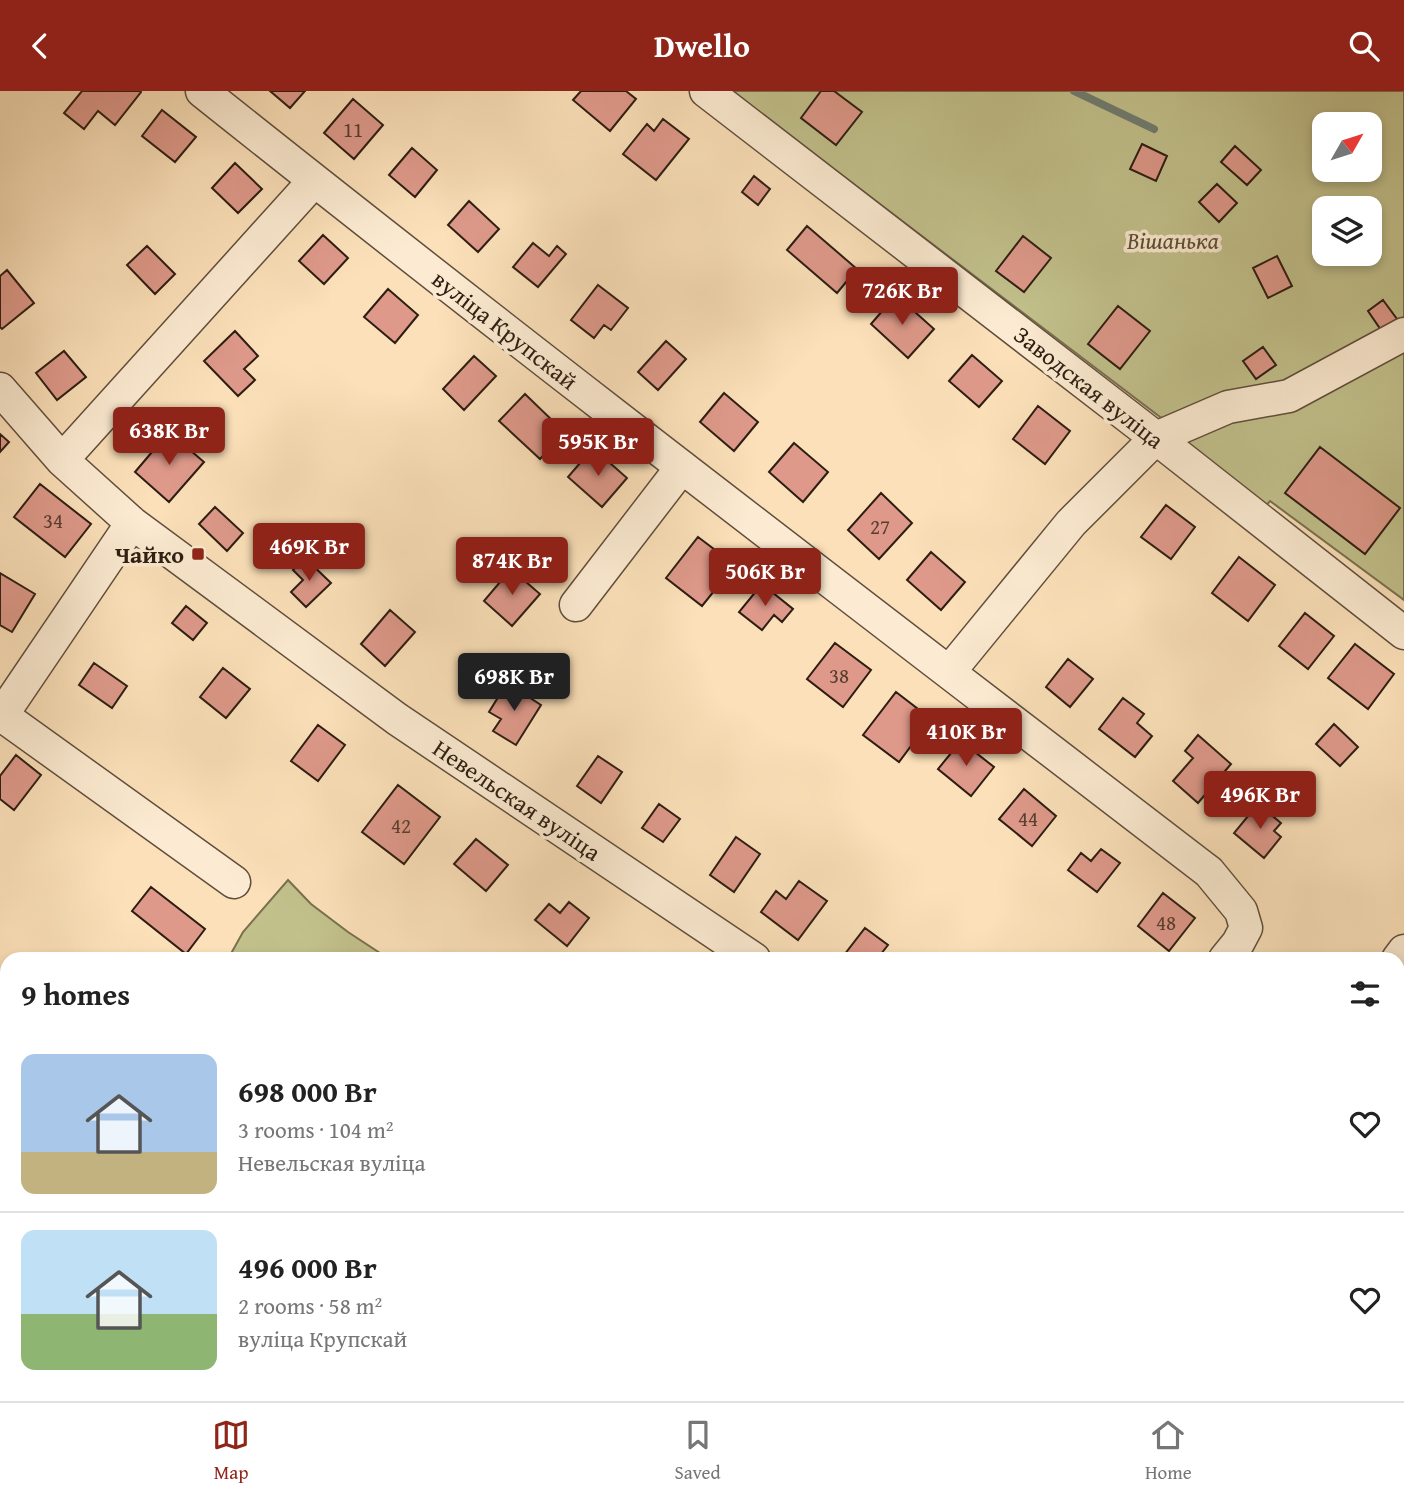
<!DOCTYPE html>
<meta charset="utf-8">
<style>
:root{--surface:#fff;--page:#f2f2f2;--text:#222;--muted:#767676;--line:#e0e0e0;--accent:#8f2418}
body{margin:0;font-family:"Gentium Book Plus",serif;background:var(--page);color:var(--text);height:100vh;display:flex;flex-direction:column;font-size:26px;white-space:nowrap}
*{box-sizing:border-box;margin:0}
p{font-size:23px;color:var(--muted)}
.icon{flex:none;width:38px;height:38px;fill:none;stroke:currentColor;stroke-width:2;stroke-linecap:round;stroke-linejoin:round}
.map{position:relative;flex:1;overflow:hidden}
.side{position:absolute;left:0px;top:861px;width:1405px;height:450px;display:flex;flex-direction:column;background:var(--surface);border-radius:21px 21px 0 0;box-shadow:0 4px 10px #0003}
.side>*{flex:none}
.needle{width:46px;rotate:51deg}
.controls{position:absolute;left:1312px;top:21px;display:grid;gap:14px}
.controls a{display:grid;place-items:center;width:70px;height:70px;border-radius:14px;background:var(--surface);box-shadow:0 4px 10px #0003;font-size:35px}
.price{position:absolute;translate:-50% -60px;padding:0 16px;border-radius:7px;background:var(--accent);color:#fff;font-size:23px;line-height:46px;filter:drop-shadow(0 2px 4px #0008)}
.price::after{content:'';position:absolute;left:50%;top:42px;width:21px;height:16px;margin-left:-10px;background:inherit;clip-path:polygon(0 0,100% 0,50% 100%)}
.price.selected{background:#222;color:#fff}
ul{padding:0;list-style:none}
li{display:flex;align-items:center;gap:21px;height:175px;padding:0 21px}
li+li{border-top:2px solid var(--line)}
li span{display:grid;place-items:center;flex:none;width:196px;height:140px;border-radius:14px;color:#555}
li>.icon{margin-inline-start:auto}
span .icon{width:84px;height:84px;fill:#fffc;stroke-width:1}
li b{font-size:30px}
h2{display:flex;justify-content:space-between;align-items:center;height:84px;padding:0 21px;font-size:30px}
header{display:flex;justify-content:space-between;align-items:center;height:91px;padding:0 21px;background:var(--accent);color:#fff;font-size:32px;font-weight:800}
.tabs{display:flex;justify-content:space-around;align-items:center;height:98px;border-top:2px solid var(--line);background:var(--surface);font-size:19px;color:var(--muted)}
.tabs a{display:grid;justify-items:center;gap:4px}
.tabs .selected{color:var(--accent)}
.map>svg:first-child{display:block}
.green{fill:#c2c18c;stroke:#78704f;stroke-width:2;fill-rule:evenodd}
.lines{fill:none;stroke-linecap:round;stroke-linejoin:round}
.stream{stroke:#717d71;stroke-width:8}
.building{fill:#de998a;stroke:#2d1e12;stroke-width:2}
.minor-casing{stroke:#604e3c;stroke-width:35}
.path{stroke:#2d1e12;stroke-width:4.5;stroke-dasharray:5 3.5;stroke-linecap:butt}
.minor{stroke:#fcebd2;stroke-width:32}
.poi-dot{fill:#8f2418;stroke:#fcebd2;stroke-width:2.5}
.labels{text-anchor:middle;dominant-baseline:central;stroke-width:7;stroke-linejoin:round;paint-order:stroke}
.number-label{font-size:21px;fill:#593d30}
.park-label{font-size:24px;font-style:italic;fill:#5a4f37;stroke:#fcebd2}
.street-label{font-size:24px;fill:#2d1e12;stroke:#fcebd2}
.poi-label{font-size:24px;font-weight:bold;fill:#2d1e12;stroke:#fcebd2;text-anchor:end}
</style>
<header><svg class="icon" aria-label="back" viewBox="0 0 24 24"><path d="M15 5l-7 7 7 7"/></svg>Dwello<svg class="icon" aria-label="search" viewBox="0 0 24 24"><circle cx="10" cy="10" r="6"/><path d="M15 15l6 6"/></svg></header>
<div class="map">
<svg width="1404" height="1310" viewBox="0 0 1404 1310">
<rect width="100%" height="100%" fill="#fbe0b9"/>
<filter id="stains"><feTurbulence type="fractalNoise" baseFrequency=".00286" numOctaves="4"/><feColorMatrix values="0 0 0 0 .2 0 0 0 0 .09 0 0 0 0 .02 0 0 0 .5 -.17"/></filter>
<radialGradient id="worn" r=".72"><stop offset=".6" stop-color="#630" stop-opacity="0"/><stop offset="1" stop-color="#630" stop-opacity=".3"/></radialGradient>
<path class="green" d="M731,0h673v509l-134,-99 -7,8 -74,-57v-13zM1325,33h45v46h-45zM1325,117h45v46h-45z
M288,789l23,24 37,28 41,27h-161l15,-27z
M7,1052v176l-7,-6v-158z
M706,1304h627l9,6h-628z"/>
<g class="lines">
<path class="stream" d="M1074,0l80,38"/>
</g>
<path class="building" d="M82,0h58l1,1 -26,33 -17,-14 -14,18 -20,-16z
M270,0h35l-15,17z
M581,0h45l10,8 -26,32 -37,-31z
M821,0h13l28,21 -26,33 -35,-27z
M353,8l30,26 -29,34 -30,-26z
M162,19l34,27 -21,25 -33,-26z
M663,28l26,20 -33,41 -33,-26 24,-30 7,7z
M1142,53l25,12 -11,25 -26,-12z
M1235,55l26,24 -14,15 -26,-23z
M412,57l25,22 -22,27 -26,-22z
M235,72l27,26 -24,24 -26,-25z
M754,85l16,13 -12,16 -16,-13z
M1217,93l20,19 -18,19 -20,-20z
M469,110l30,28 -21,23 -30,-27z
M807,135l50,43 -20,24 -50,-43z
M323,144l25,23 -24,26 -25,-23z
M1023,145l28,22 -27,34 -28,-21z
M533,152l16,13 8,-10 9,8 -28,33 -25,-20z
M147,155l28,28 -20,20 -28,-29z
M1277,165l15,30 -24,12 -15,-30z
M7,179l27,33 -32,26 -2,-2v-51z
M598,194l30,23 -17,22 -7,-5 -10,13 -23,-18z
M388,198l30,26 -23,28 -31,-26z
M896,204l38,34 -26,29 -37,-34z
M1383,209l14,19 -16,11 -13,-19z
M1118,215l32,25 -30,38 -32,-25z
M235,240l23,25 -14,13 11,11 -17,16 -34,-35z
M666,250l20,18 -28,31 -20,-18z
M1263,256l13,18 -20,14 -13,-18z
M64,260l22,26 -29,23 -21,-27z
M972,264l30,26 -23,26 -30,-26z
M474,265l22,20 -32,34 -21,-21z
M724,302l34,29 -24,29 -34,-29z
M525,303l31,30 -9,10 9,8 -16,17 -41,-38z
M1038,315l32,25 -25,33 -32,-25z
M169,341l35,30 -35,40 -34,-30z
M0,343l9,8 -9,10z
M794,352l34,29 -25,30 -34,-30z
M1320,356l80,61 -35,46 -80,-61z
M593,357l34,30 -25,29 -34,-30z
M40,393l51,40 -26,33 -51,-40z
M881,402l31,30 -33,36 -31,-29z
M1166,414l29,22 -24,32 -30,-22z
M215,416l28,26 -16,18 -28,-27z
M698,446l37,28 -33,41 -36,-28z
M931,461l34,30 -24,28 -34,-30z
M1239,466l36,28 -27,36 -36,-28z
M305,467l26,25 -25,24 -15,-15 12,-12 -10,-10z
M511,478l29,25 -28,32 -28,-25z
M0,482l35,21 -23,38 -12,-7z
M762,493l31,25 -11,13 -8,-7 -12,15 -23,-18z
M186,515l21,17 -14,17 -21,-17z
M390,519l25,22 -30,34 -24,-22z
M1305,522l29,23 -26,33 -29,-23z
M835,552l36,27 -28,37 -36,-28z
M1355,553l39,30 -26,35 -40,-31z
M1068,568l25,20 -23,28 -24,-20z
M94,572l33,23 -15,22 -33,-23z
M223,577l27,21 -24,29 -26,-21z
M507,592l34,22 -25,40 -23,-14 8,-12 -12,-7z
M896,601l35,27 -32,43 -36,-27z
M1123,607l21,16 -7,9 15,13 -17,21 -36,-28z
M1334,633l24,23 -18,19 -24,-22z
M318,634l27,20 -27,36 -27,-20z
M1198,644l33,29 -33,39 -25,-22 20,-23 -8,-7z
M961,650l33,26 -23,29 -33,-27z
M16,664l25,20 -27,35 -14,-11v-23z
M598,665l24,16 -21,31 -24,-17z
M398,694l42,32 -36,47 -42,-32z
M1024,698l32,27 -24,30 -33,-27z
M659,713l21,15 -17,23 -21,-14z
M1258,713l23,19 -7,8 7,6 -17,21 -30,-25z
M736,746l24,17 -26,38 -24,-17z
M476,748l32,26 -22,26 -32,-27z
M1101,758l19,14 -23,29 -29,-22 13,-17 10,8z
M799,790l28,20 -29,39 -37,-28 15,-21 10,8z
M151,796l54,42 -19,25 -54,-43z
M1163,802l32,25 -26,33 -31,-25z
M569,811l20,16 -22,28 -32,-26 14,-16 11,9z
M865,837l23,17 -11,14h-36z
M1398,1123l6,4v63l-6,-4z
M230,1304h108l16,6h-126z
M589,1304h117l8,6h-118z"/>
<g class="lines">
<g class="minor-casing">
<path id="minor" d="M202,0c332,265 670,522 1007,781l32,39 5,17 -8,15 -13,16
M706,0l450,347 248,195
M0,298l62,71 70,63 265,196 357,240
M62,369l252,-279
M576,514l106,-138
M949,581l122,-149 85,-85 72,-31 61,-11 115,-62
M0,623l234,168
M0,627l132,-195
M1398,868l6,-8
M1398,1066l6,4
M1390,1304l8,6"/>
</g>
<path class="path" d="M817,1304l6,6"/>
<use href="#minor" class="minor"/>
</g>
<rect class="poi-dot" x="191" y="456" width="14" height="14" rx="3.5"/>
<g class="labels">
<g class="number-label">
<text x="353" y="38">11</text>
<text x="53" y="429">34</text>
<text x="880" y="435">27</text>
<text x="839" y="584">38</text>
<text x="1028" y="727">44</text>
<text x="401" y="734">42</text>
<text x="1166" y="831">48</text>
</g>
<g class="park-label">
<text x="1173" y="149">Вішанька</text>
</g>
<g class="street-label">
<text transform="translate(505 239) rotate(38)">вуліца Крупскай</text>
<text transform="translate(1089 296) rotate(38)">Заводская вуліца</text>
<text transform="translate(517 709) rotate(34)">Невельская вуліца</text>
</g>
<g class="poi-label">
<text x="184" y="463">Чайко</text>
</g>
</g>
<rect width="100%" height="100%" filter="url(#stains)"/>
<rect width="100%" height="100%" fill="url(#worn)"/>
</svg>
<div class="controls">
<a><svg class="needle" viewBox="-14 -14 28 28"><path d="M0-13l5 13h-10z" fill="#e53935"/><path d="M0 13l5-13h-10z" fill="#767676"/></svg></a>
<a><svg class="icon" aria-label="layers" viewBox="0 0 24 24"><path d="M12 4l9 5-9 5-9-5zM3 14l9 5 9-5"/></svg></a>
</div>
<b class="price" style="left:902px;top:236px">726K Br</b>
<b class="price" style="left:169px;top:376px">638K Br</b>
<b class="price" style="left:598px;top:387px">595K Br</b>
<b class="price" style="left:309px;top:492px">469K Br</b>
<b class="price" style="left:512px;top:506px">874K Br</b>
<b class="price" style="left:765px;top:517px">506K Br</b>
<b class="price selected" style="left:514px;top:622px">698K Br</b>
<b class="price" style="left:966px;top:677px">410K Br</b>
<b class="price" style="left:1260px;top:740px">496K Br</b>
<section class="side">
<h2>9 homes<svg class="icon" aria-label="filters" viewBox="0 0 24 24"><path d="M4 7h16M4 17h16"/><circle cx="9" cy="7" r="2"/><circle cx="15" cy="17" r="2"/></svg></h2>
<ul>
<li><span style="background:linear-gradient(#a9c7e8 70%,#c2b280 0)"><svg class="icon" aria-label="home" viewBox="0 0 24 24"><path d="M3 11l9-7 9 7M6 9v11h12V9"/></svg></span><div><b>698 000 Br</b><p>3 rooms · 104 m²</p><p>Невельская вуліца</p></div><svg class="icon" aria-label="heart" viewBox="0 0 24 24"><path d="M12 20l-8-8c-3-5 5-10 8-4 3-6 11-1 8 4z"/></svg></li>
<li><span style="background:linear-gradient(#bfe0f5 60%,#8fb573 0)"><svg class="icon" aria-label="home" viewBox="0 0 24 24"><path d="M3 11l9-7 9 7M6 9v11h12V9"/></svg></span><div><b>496 000 Br</b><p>2 rooms · 58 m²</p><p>вуліца Крупскай</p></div><svg class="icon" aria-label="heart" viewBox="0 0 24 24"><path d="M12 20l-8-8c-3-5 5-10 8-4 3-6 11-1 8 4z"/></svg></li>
</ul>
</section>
</div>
<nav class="tabs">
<a class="selected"><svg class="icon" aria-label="map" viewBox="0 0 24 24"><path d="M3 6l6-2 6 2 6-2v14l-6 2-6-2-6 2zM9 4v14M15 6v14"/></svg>Map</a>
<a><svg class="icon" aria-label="saved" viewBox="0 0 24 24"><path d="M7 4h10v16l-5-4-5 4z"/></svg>Saved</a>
<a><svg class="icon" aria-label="home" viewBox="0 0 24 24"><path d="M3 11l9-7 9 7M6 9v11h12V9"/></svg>Home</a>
</nav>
